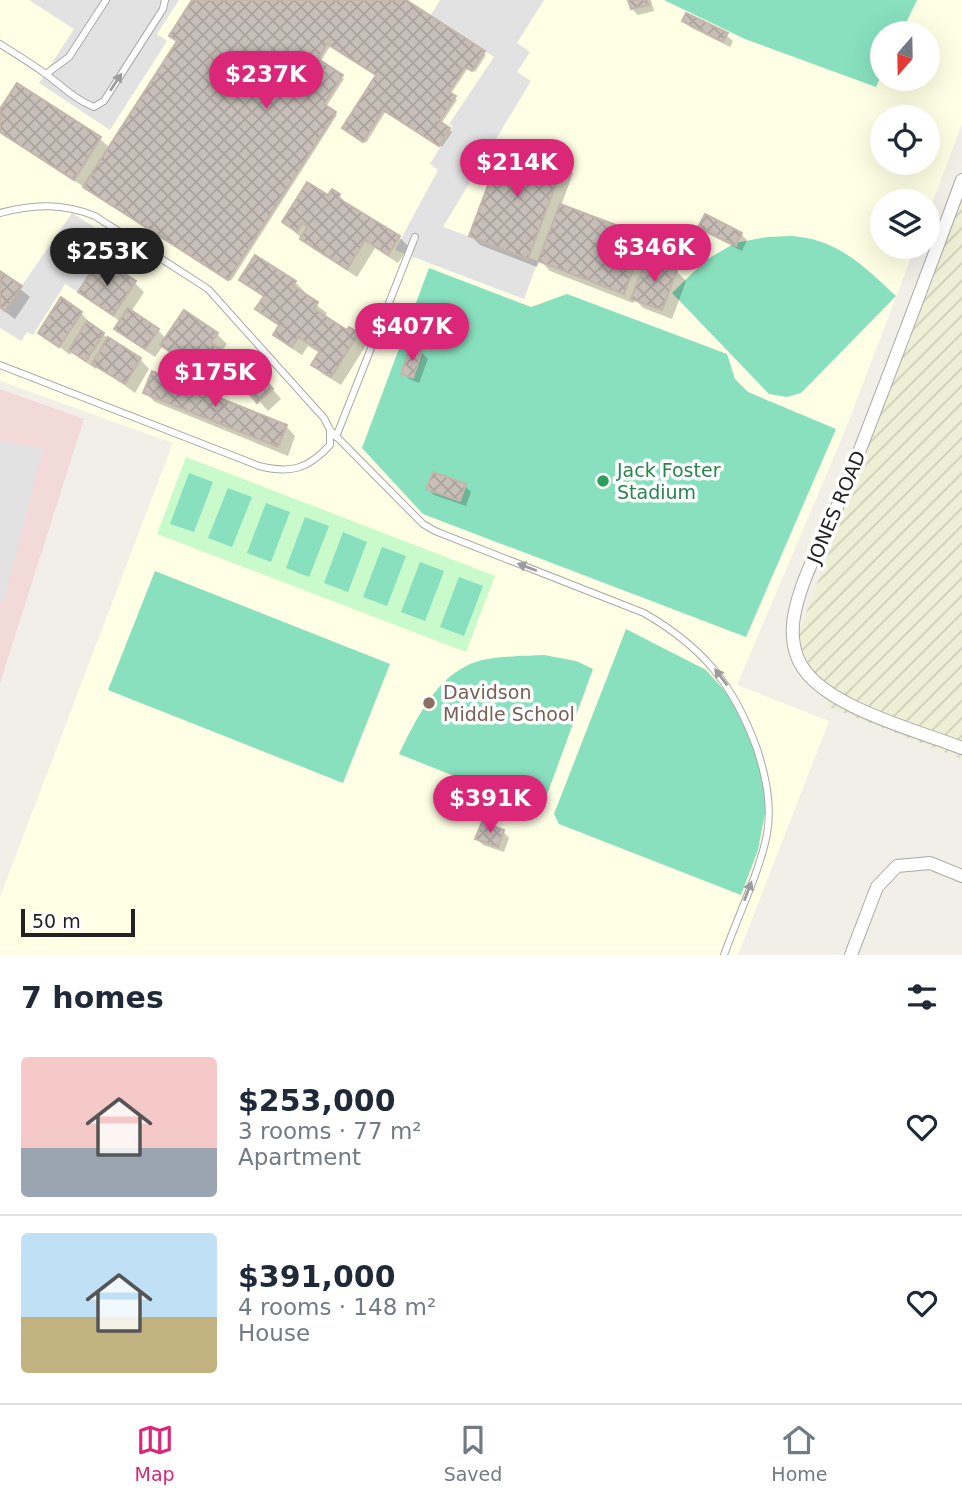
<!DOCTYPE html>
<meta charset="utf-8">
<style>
:root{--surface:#fff;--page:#f2f2f3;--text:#1f2937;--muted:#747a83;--line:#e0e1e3;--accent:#db2777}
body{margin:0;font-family:"DejaVu Sans",sans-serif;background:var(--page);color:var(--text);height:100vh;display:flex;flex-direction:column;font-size:26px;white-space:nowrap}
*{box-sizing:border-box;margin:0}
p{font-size:23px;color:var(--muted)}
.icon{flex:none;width:38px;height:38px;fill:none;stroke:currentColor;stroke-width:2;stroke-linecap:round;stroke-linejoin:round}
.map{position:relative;height:955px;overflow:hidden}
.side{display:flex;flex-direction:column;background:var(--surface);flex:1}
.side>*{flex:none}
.needle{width:46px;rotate:200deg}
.buttons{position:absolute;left:870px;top:21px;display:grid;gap:14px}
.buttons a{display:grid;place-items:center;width:70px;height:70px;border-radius:50%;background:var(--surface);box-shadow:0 7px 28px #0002;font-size:35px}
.scale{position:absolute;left:21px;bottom:18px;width:114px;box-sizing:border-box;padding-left:7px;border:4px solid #222;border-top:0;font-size:19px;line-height:24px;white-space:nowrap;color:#222;-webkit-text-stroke:5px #fff;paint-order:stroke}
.price{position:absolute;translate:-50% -60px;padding:0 16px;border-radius:24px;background:var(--accent);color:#fff;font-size:23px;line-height:46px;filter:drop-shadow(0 2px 4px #0008)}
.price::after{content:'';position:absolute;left:50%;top:42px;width:21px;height:16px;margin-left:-10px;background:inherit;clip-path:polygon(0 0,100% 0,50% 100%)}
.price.on{background:#222;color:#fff}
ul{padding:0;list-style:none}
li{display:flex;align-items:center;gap:21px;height:175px;padding:0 21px}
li+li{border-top:2px solid var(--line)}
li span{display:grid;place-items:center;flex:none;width:196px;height:140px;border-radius:7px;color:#555}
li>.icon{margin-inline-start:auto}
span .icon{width:84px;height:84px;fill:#fffc;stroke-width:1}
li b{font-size:30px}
h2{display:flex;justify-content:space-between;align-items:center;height:84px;padding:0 21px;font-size:30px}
.menu{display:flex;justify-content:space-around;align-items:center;height:98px;border-top:2px solid var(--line);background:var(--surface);font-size:19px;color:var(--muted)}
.menu a{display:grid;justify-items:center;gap:4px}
.menu .on{color:var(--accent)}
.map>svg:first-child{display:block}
.commercial{fill:#f2dad9}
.education{fill:#ffffe5;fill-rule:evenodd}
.farmland{fill:url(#farmland-furrows)}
.park{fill:#c8facc}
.pitch{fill:#88e0be}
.parking{fill:#e2e2e2}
.shadow{fill:#0003}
.building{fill:url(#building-cross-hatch);stroke:#c4b6ab;stroke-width:2}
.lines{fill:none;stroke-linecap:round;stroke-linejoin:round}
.service-casing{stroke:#a9a9a9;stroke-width:8}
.minor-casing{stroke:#a9a9a9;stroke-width:14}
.service{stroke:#fff;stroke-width:6}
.minor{stroke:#fff;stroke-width:12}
.oneway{fill:#9c9c9c}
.leisure-dot{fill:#2e9e5b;stroke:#fff;stroke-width:2.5}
.education-dot{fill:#8d6e63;stroke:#fff;stroke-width:2.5}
.labels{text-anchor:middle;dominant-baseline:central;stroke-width:7;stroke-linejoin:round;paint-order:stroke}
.leisure-label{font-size:19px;fill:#27864d;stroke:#fff;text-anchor:start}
.street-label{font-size:19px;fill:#222;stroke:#fff}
.education-label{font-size:19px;fill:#785e54;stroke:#fff;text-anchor:start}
</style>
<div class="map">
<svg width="962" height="955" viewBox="0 0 962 955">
<defs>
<pattern id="farmland-furrows" width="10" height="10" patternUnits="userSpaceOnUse" patternTransform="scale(1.75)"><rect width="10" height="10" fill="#eef0d5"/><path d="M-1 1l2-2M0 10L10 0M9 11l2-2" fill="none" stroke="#ccceb7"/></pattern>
<pattern id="building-cross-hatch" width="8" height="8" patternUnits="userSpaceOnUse" patternTransform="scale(1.75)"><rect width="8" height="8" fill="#c7bfb8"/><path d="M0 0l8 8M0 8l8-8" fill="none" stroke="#aba49e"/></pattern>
</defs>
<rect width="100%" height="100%" fill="#f2efe9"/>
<path class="commercial" d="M0,389l84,30 -84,264z"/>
<path class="education" d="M0,0h962v124l-34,90v-13h-46v46h33l-69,181 -109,257 92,36 -91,234h-738v-58l173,-454 -173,-62zM882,33h46v46h-46zM882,117h46v46h-46z"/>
<path class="farmland" d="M962,194v565l-133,-52 -32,-69z"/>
<path class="park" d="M186,457l309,119 -29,76 -309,-118z"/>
<path class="pitch" d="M664,0h253l-16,33h-19v41l-6,13 -131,-48z
M767,237c11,0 23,-2 33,0 41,5 68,33 96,59l-95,97 -14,4 -18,-3 -97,-101 34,-33 29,-17z
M429,268l102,39 36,-13 160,60 8,25 13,13 88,37 -90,208 -323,-123 -61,-66z
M189,473l24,9 -19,50 -24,-8z
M228,488l24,9 -20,50 -24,-9z
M266,503l24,9 -19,50 -24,-9z
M305,517l24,9 -20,51 -23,-9z
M343,532l24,10 -19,50 -24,-9z
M382,547l24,9 -19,50 -24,-9z
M420,562l24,9 -19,50 -24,-9z
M155,571l235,93 -47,119 -235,-93z
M459,577l24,9 -19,50 -24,-9z
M626,629l80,41 28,31 22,45 11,57 -9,47 -17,45 -182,-71 -5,-10z
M544,655l32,6 17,8 -49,134 -12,4 -133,-53c17,-34 34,-72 69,-89 17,-9 56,-9 76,-10z"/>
<path class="parking" d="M29,0h150l-22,34 10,7 -57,89 -71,-47 35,-54z
M440,0h104l-27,43 13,9 -13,20 14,9 -88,146 95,34 -14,38 -129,-49 43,-80 -8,-6 23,-38 -4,-2 45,-67 -64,-41z
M72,213l41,26 -35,53 -13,-8 -32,51 -6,-3 -6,9 -21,-13v-21l5,3z
M0,441l43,7 -40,156 -3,-1z"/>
<path class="shadow" d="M194,0h209l83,55 -11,17 -7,-4 -18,27 7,5 -16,24 11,8 -10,15 -56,-36 -20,32 -19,-12 31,-56 -47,-30 -11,17 24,17 -18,28 11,8 -106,166 -231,-148v-21l100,27 10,9 69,-107z
M630,0h21l3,11 -16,4 -6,-6z
M684,20l42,15 7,6 -3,6 -40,-20z
M563,164l10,9 -12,33 54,21 10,10 -4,9 18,7 8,8 29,10 10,10 -14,38 -29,-11 -8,-9 -2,4 -83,-32 -10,-11 -3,7 -57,-22 -9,-9z
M339,195l9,11 51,31 10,10 -11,16 -23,-15 -18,29 -45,-29 -28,-26 45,-25z
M700,227l41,7 6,6 -5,11 -36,-18z
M111,269l7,7 16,6 10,10 -13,20 27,18 8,9 51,-5 10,10 -6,8 20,16 16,3 24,28 -13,12 -32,-36 -10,15 -54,-35 -9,-9 -8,11 -29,-19 -10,-9 5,-7 -31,-21 -10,-10z
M0,273l30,24 -15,22 -15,-11z
M241,280l54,2 10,10 -2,3 24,18 -3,5 24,15 10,1 9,10 -26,41 -18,-11 -9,-9 7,-11 -13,-8 -6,9 -17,-11 -9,-10 4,-7 -22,-18 7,-11z
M81,313l9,10 -1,2 51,34 9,10 -14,24 -37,-27 -2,3 -15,-10 -9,-8 -2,4 -30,-23z
M412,349l10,4 6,6 -9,24 -10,-4 -6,-6z
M145,393l141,33 9,10 -7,20 -133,-54z
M465,486l6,6 -5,14 -32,-11 -6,-6z
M503,831l6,7 -5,14 -21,-7 -6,-6z"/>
<path class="building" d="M192,0h214l79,51 -13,20 -7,-4 -16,25 7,4 -17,25 11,7 -11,18 -56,-36 -20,32 -21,-14 34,-53 -49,-31 -9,15 25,16 -19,29 12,8 -108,168 -145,-93 94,-146 -8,-5z
M628,0h19l2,5 -18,4z
M686,13l42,20 -5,9 -41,-21z
M17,83l84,54 -27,43 -74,-48v-23z
M505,140l59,22 -36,97 -59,-23z
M307,182l21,13 4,-6 8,5 -2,4 62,38 -12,19 -23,-15 -18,29 -47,-30 8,-13 -6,-3 -5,9 -15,-10z
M560,204l56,21 -6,15 30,12 -16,42 -86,-33z
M705,214l37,19 -6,13 -38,-19z
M255,255l41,26 -3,5 25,16 -4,7 33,21 2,-3 10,6 -28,44 -20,-12 9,-14 -22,-14 -6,10 -19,-12 6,-10 -24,-16 9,-13 -25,-16z
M646,259l31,11 -15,40 -31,-11z
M99,260l13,7 -3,6 7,5 4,-7 16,10 -23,34 -35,-23z
M0,271l22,15 -17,25 -5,-4z
M61,297l21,15 -23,35 -21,-14z
M128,308l31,21 -14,20 -31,-20z
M184,310l34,23 -7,10 21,14 -16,25 -56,-37z
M87,321l17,12 -18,28 -17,-11z
M108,337l33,21 -16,26 -33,-20z
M411,347l11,4 -9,27 -12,-4z
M247,359l26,30 -16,14 -25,-30z
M152,371l135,54 -9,22 -135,-54z
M433,472l33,12 -6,17 -34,-12z
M482,822l22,8 -6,17 -23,-8z"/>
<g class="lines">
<g class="service-casing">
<path id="service" d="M0,44c14,9 29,18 43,28 17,12 31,27 51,35l10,-6 59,-92 2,-9
M46,74l23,-17 37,-57
M0,213c33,-9 63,-10 95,3l113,73 116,129 6,12v15c-22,24 -39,29 -71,21l-259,-101
M330,430l93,94 12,7 209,82c59,34 90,72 113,136 9,28 15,56 10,85 -7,37 -30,84 -43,121
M336,437l79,-200"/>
</g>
<g class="minor-casing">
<path id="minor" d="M962,180c-38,103 -77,206 -117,308 -15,41 -41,81 -50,123 -4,17 -3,37 5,52 23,44 117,67 162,85
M851,955l26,-68 20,-21 33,-3 32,13"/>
</g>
<use href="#service" class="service"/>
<use href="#minor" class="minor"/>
</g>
<defs><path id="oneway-solid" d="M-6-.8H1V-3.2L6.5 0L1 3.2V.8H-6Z" transform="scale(1.75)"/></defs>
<g class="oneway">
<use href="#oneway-solid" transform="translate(116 82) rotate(-57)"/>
<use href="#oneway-solid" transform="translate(527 567) rotate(-159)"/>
<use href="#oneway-solid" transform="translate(721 677) rotate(-127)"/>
<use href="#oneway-solid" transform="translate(748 891) rotate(-69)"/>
</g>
<circle class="leisure-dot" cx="603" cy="481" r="7"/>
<circle class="education-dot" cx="429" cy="703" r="7"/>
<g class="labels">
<g class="leisure-label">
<text x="617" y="470">Jack Foster<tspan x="617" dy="22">Stadium</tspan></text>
</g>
<g class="street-label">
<text transform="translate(836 507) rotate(-67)">JONES ROAD</text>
</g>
<g class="education-label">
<text x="443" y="692">Davidson<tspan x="443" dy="22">Middle School</tspan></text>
</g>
</g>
</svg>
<div class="buttons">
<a><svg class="needle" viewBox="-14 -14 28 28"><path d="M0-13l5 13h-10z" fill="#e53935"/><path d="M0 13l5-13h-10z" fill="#747a83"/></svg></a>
<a><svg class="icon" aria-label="locate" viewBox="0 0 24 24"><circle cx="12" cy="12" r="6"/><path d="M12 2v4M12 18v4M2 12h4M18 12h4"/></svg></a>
<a><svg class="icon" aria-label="layers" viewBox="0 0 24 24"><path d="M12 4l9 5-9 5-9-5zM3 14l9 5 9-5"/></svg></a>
</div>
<div class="scale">50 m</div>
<b class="price" style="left:266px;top:111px">$237K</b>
<b class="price" style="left:517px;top:199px">$214K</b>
<b class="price" style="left:654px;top:284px">$346K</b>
<b class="price on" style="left:107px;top:288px">$253K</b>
<b class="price" style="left:412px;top:363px">$407K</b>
<b class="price" style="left:215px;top:409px">$175K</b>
<b class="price" style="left:490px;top:835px">$391K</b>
</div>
<section class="side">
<h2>7 homes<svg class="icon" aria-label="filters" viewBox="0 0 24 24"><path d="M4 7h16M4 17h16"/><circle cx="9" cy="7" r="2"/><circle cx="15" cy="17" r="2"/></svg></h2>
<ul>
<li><span style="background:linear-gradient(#f6c9c9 65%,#9aa5b1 0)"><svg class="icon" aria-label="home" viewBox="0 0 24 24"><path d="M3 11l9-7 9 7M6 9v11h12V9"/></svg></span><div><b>$253,000</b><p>3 rooms · 77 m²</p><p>Apartment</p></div><svg class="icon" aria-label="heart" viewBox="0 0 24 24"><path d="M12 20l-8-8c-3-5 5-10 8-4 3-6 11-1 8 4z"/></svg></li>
<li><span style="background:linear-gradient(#bfe0f5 60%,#c2b280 0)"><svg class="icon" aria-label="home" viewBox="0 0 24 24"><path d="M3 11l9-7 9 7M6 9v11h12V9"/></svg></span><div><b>$391,000</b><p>4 rooms · 148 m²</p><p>House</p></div><svg class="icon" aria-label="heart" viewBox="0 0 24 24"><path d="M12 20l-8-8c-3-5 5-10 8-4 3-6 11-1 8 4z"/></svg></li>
</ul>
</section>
<nav class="menu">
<a class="on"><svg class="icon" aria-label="map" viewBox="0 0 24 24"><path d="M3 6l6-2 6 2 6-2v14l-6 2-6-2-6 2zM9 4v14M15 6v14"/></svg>Map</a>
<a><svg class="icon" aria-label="saved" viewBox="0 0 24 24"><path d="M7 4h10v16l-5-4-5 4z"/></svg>Saved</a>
<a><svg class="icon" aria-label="home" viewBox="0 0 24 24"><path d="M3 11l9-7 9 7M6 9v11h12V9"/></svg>Home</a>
</nav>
